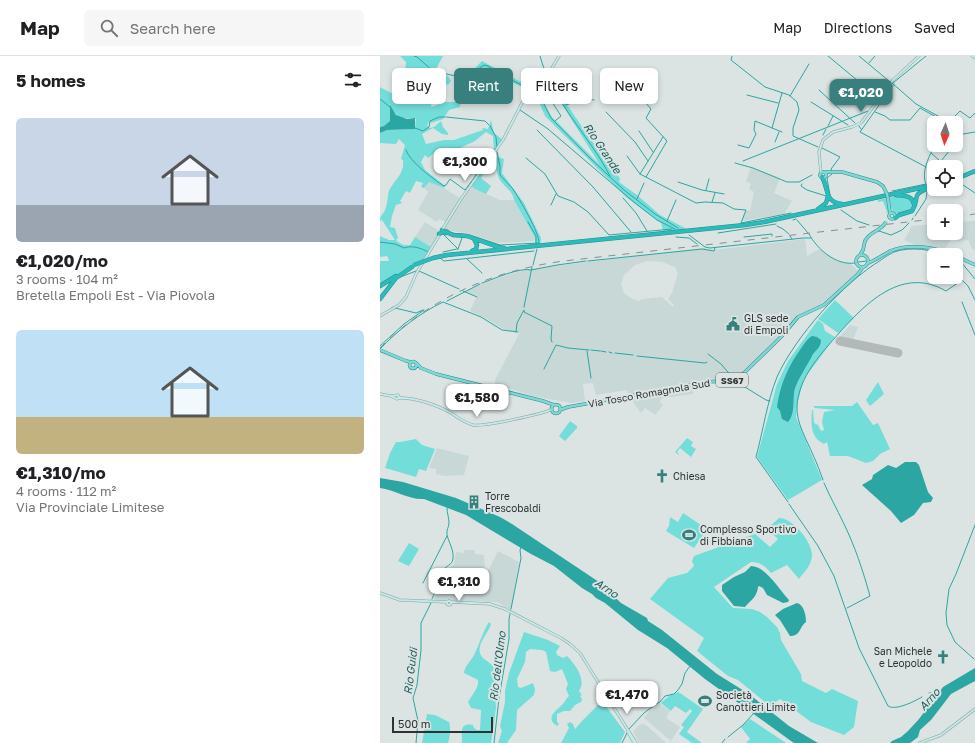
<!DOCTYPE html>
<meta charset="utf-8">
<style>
:root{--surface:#fff;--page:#f6f6f6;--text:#202124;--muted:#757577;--line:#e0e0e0;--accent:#37807e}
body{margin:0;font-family:"Golos Text",sans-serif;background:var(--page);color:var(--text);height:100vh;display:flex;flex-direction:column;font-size:15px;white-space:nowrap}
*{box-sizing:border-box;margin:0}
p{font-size:13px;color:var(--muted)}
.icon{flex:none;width:22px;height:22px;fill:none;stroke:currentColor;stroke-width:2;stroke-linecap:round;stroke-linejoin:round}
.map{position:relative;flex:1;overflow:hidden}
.sheet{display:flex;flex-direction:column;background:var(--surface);width:380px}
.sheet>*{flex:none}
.hud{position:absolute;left:12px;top:12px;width:380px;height:36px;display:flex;gap:8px}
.needle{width:26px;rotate:183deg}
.fabs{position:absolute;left:547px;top:60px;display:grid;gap:8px}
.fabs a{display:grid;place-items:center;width:36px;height:36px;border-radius:6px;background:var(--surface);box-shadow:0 2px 6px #0003;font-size:20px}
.scale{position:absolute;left:12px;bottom:10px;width:101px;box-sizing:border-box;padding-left:4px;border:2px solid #2f3232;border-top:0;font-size:11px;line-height:14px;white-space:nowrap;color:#2f3232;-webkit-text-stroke:3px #dbe4e3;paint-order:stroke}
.price{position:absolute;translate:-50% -34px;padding:0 9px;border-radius:8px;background:#fff;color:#222;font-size:13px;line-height:26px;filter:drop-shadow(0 1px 2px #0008)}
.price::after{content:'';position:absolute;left:50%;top:24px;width:12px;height:9px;margin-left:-6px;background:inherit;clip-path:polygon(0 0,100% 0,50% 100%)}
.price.current{background:var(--accent);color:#fff}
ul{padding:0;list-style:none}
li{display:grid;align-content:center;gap:8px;height:212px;padding:0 16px}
li span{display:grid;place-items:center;height:124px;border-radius:6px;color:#555}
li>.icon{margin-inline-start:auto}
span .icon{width:72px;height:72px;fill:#fffc;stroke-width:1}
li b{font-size:17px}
h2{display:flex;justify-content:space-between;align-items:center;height:48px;padding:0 16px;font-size:17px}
.pill{padding:0 14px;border-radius:6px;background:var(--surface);box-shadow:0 2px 6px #0003;font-size:14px;line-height:36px}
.pill.current{background:var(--accent);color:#fff}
header{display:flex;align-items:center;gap:24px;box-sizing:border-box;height:56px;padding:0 20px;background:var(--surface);border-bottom:1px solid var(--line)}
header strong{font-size:19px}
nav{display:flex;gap:22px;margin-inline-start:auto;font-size:14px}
.search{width:280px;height:36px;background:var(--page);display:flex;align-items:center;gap:10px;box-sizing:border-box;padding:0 14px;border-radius:6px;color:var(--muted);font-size:15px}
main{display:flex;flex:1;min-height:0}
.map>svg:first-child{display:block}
.built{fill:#c7d8d7;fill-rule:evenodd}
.green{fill:#73ddda}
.water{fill:#2ba6a3}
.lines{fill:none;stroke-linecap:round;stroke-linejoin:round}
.stream{stroke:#2ba6a3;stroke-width:1}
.runway{stroke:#b2b9b8;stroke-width:9}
.secondary-casing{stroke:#949d9c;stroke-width:3}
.primary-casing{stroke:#2c8c8a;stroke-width:3.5}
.highway-casing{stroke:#2c8c8a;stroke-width:4.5}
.secondary{stroke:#bfebea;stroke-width:2}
.primary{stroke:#7fd7d6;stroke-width:2.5}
.highway{stroke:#2abcba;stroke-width:3.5}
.rail{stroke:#888e8e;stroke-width:1;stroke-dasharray:7 7;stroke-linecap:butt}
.primary-bridge-casing{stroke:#2c8c8a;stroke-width:3.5;stroke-linecap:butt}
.highway-bridge-casing{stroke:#2c8c8a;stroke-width:4.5;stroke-linecap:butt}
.primary-bridge{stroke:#7fd7d6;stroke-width:2.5}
.highway-bridge{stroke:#2abcba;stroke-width:3.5}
.labels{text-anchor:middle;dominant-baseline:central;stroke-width:4;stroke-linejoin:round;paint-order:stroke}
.shield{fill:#dbe4e3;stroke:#636767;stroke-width:1}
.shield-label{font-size:9px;font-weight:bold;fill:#2f3232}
.poi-label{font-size:10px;fill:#2f3232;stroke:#dbe4e3;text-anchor:start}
.street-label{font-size:10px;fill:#2f3232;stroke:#dbe4e3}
.water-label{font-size:11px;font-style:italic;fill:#1c5c5b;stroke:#dbe4e3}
</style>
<header>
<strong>Map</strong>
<div class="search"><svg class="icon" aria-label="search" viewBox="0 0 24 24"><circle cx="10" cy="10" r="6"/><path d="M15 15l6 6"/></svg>Search here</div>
<nav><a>Map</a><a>Directions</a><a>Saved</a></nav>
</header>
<main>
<section class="sheet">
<h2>5 homes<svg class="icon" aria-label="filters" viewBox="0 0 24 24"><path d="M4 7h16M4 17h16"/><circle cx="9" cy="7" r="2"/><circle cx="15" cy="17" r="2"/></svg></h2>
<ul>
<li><span style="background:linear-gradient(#c9d6e8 70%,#9aa5b1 0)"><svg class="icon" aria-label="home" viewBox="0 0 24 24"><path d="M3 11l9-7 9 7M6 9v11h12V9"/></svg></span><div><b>€1,020/mo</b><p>3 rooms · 104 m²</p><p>Bretella Empoli Est - Via Piovola</p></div></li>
<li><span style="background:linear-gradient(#bfe0f5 70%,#c2b280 0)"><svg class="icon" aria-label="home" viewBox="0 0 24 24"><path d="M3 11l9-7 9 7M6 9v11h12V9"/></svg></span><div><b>€1,310/mo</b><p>4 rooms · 112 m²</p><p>Via Provinciale Limitese</p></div></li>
</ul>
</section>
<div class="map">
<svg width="595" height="687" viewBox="0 0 595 687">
<rect width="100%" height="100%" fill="#dbe4e3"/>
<path class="built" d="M371,111l29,11 -6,15 18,8 -8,13 -42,7 4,-11 4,1 4,-19 -5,-3 2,-5 -5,-3z
M49,126l15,6 17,11 11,-14 1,3 27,12h14l21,39 -1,2 -37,2 -29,-10 -19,-2 -5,-5 2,-4 -7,-3 -2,3 -19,-12 10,-18 -4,-4z
M595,165v30l-4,-4 -3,-7 -10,1 -6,-4 -8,14 -29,-6 -11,-5 8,-14 22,-2v9h22v-11z
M45,166l16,10 -10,15 -16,-10z
M425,183l2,17 12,-7 19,12 13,3 9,9 -32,31 -7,4 -21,9 -14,16 -50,47 -4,2 -14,-1 -26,5 1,8 -31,4 -2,4 3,3 -8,10 -10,-7 -4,5 -13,-18 -1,-5 -31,5 -3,-12 -10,1 2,17 -14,2 -38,-7 -38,-12v-4l25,-48 -11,-1 -6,-2 -18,-11 -15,-7 7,-15 -12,-4 13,-7 39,-13 12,-3 175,-21 9,2zM267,205l15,1 13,5 3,6 -6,20 -4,6 6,6 -1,2 -11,-10 -20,2 -3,2 -8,-3 -7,-5 -3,-9 3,-9 11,-10z
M470,269l8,2 -5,13 47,10 2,2 -4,4 -64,-13z
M57,392l32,8 -5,19 -20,1 -8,-2v-5l-7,-1z
M84,494h11v4l9,1 1,15 3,1 10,-20 21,11 -8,48 -14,-8 -63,-2 3,-12 9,-18 8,-5 2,-13 8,1z
M279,647l11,8 -4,7 14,9 -9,14 -27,-23 6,-8 2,1z
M262,668l4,1 20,18h-27l-6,-11 5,-6z"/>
<path class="green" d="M20,0h43l-9,17v2l14,1 3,5 -3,4 -7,-4 -3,7c-12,0 -22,-9 -33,-14l1,-12z
M102,5l54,29 16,27 48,48 -54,-86 3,-4 4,9 36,53 20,26 1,5 10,10 -1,4 18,13 23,20 25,13 2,3 -23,3 -3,-11 -35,-26 -81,-81 -6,-14 -10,-12 -27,-12 -8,-7 -9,-3 -10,5 3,7 -2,5 -3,4 -4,-1 -11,-10 1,-3 16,-5 -1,-1z
M0,31l24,13 18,4 10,-3 -1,6 6,-2 4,-3h20l-1,5 -11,3 -6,9 -12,4 -2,-2 -2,5 3,2 4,-1 7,-6 2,6 5,6v2l-6,-1 -9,-6 -11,6 4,10 18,-4h10l29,-10 -1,-2 6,1 3,-9 3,13 9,7 -9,10 -1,-14 -7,-4 -11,9 -17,8 -6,8 -12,-9 -12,10 -3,-3 -4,7 4,8 19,15h2l-2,3 -15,-6 -5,6 -3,-1 2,-4 -7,-2 -6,12 -4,-2 -6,10 2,2 -6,2 -4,11 -2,11 5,1 3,10 -2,2c3,4 9,6 14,5l5,-8 16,10 -7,14 -12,5 -32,18v-23h8l1,-1 -2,-4 -7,1v-21l9,4h6l-13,-20 -2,1c0,-6 3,-6 5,-11 3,-6 2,-13 4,-19 5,-11 16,-17 14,-31l-2,-1 4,-14 -6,-6 -3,5 -16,-1v-10l7,-3 28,-1 1,-10c-4,-2 -5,0 -10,-1 -9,0 -11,-5 -16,-11v14l-6,5 -4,1z
M114,98l3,3 7,2 -2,14 22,30 17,35 -1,8h-5v-8l-21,-38c-1,-9 -10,-13 -14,-20 -4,-6 -3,-17 -7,-25z
M100,117l3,2 -2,3 10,8 -5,8 -13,-6 -1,-3z
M517,140l13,2 3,6c-2,8 -10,10 -18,9l-4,-5 -2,-10h-2l2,14 -4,2 2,-2 -4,-11 -5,1v-2z
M455,244l19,18 -16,15 -20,-14z
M438,264l5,4 2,7 10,6 -31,42 -7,25 -1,13 26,63 -34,20 -31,-43 20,-73 11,-23z
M498,326l6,12 -14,12 -4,-6z
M477,346l16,23 5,-2 12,26 -10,5 -7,7 -7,2 -18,-7h-18l-3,-14 -3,2c-14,-6 -13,-21 -12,-34h1l1,13 4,2 3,6 3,-1 -2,-8 2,-10 11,-2 -20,-2 -2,-2h39z
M190,365l7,5v2l-12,13 -6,-5z
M307,382l6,4 -2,4 5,3 -5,8 -11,-9 -3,4 2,2v1l-4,-3z
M36,383l6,6 13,4 -9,22 -7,-2 -3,8 -31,-9 5,-15 6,-11h4z
M303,457l24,16 -13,19 -28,-17 3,-5 1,-9 8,5z
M399,462c14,0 33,24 33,37 0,10 -8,17 -13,24l-12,-14 -16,8c-6,-7 -11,-11 -20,-11l-37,25 19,21 19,1 8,3 7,5 10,10 3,6 1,7 20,34 1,7 24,12 6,-4 26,12 -4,26 -10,8 -33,-13 -31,-23 -10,7 -32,-26 -10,-4 -31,-25 7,-13 -54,-39 18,-21 19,-5 7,-7 -2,-5 2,-5 61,-22 15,13 8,-8 -11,-10z
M29,487l10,6 -10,17 -11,-5z
M109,566l2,2 -1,3c-5,10 -17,23 -6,32 4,3 8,5 10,9l2,40 -5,35h-29c0,-10 -3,-21 11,-18l1,3 3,2h3l1,-20 -10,-2 -3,-6c4,-7 11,-14 10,-22l-14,-7c1,-7 5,-10 9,-16 6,-11 9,-24 16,-35z
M144,576l24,8 12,6 -4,6 1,3 6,3 4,-2c8,8 20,24 12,35l3,4 -2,1 2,3 -1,3 -6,3 -5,6h-6l-7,3v8l2,2 -2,2c-13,-8 0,-16 6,-22 2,-3 3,-5 6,-8l-3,-7 2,-5 -6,-15 -7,3 -5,-1 -4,-19 -4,-2 -12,-1 -4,3 -1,10 -8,17 1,8 3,1 12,-5 2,6 -1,6 -17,15 -1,20 -9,13h-9l4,-12 -2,-5 5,-24v-11l4,-18z
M298,636l2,1 23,16 -16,23 15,11h-10l-13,-9 5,-7 -3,-2 11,-14 -2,-2 -4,4 -11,-7 -4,5 -10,-8 8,-7z
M222,645l23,31 -5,11h-59l8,-15 -2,-4 3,-2 3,2 2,5 7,-8z
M47,658l8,1 14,7c2,6 1,15 -1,21h-26z
M370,663l36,24h-40l4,-4 -9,-12z"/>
<path class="water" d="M10,49l6,10 11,4 8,-1v11l-28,1 -7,3v-6l4,-1 6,-5z
M432,280l5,1 4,3c0,9 -7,10 -10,18 -5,9 -12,20 -16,30 -3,11 1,25 -7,34l-6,-3 -2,-8 -3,-4c3,-22 11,-41 25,-60 3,-4 5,-8 10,-11z
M525,406h11l3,3 9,27 5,6 -2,4 -8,1 -9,12 -13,8 -10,-12 -29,-26 10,-6 1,-4 15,-10 8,3z
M0,422l23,4 53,16 44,19 12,7 87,58 22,21 26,15 1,3 14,9 55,44 32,20 40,32 29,17h-24l-3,-2 -86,-62 -38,-31 -29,-18 -33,-27 -9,-5 -4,-4 -10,-6 -28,-22 -23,-12 -65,-39 -42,-16c-15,1 -29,-9 -44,-11z
M371,510c15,0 29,25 38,34l-1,2 -5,1 -16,-8 -4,-7 -4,-2 -1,1c-1,10 -7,13 -13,20l-11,-1 -12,-15v-6l12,-8 11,-5z
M417,547c7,2 9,12 9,19 -7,5 -5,14 -16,14l-10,-16 -5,-5 8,-6z
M595,612v13l-24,13 -20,26 -11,10 -2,7 -8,6h-20l2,-2 9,-4 7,-6 11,-12 24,-32z"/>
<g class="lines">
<path class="stream" d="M34,0l3,1 16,14 27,6 12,-4 12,-8 4,1 14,9 33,17 8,10 8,16 38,39 35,33 31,24 23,14
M160,0c12,45 49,79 70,120
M352,0l-1,4 34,27 24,8 8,7 2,8 -6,18v8l25,11
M448,0l53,44
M479,0l30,25
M489,7l6,-7
M512,27l24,21 33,18
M513,27l33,-27
M514,28l-34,48 66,35
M162,30l19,30 -6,5
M439,34l36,33
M367,39l31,8
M410,40l19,-32
M0,43l10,8
M265,46l6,7 -5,9 21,23 -21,36
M431,46l37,23
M185,49l23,-6 6,1
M140,54l28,19 87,74 22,17 18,9
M226,56l29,30 13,19
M495,56l10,4 5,4h20l10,-12 27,15
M66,61l39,4 4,4
M568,67l12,-12 10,7 5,-5
M110,70l6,11 1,11
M448,70l5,-10
M479,70l2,3
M35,72l8,3 6,-4 1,-6 9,-4h6
M392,72l10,-35
M157,74l56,57 38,45
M259,75l14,21
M443,79l3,-6
M395,86l4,-10
M576,87l7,-9 12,-2
M358,89l11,3 7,-14 -2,-4 1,-9 27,11
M442,92l18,9 -9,12 1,2
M26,94c4,12 27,29 38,36l2,-1 4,-6 15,11 31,-42
M551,97l16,14
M247,100l13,18 56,29 9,-1 18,1 11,6 12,1 -5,13 50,-10
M146,102l19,16 13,22 16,6 14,10 21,23 63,-6
M363,105l125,-50
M561,105l13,-16
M355,107l18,5 34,14h12l13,-7
M260,118l23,-37
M298,126l24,8 22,4
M580,127l15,10
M422,128l-1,2 6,4 19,6
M326,134l3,-11
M512,135l34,-7c-5,-12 3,-28 9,-39
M450,139l-3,-17 5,-4
M243,142l13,15 11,18
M257,143l7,-16
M332,146l3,-9
M171,149l5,-11
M461,154l16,11 12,4
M535,160l11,-17 1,-8
M413,164l3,-1
M417,164l11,13
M532,164l1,-2
M287,165l9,-21
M148,166l8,14v7
M397,170l6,3 6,5
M66,173l3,2
M499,175l12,4 11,-5 7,-7
M72,177l18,2 30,10 39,-2c1,-9 -20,-45 -26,-54 -4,-5 -9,-9 -13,-14v-9l-3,-14
M338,177l58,-9
M63,178l15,15
M429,178c8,15 27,32 46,29
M309,179l16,12 5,1 93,-10h8
M410,180l2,3
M296,181l13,1 8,6
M364,181l28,-3v2
M0,186l15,2 9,4c8,-3 17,0 24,4
M78,193l4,-11
M63,196l14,-3
M60,202l4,3 90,-10
M87,203l15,14
M576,203l5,3 14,17
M208,205l114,-12 12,2 1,-3
M478,206l9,-1
M153,209l4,-16
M39,215l40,18
M18,222l18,-7
M102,227c12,-4 38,-16 49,-13l26,-5 29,-4
M83,235l14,6
M67,245l33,-17
M582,246l13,33
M144,251l8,-40
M15,252l21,5 7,-3
M10,253l3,-2
M136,276l1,-9 7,-13v2l28,14 -1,13 1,3
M0,290l24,-22 20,-14
M0,293c18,-19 40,-36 63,-47l38,15 21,13 16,2
M211,294l9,1
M207,295l4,27
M221,295l5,1
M229,296l3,1
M235,297l18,2
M328,298l13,10 12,14
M257,300l68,7 2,-1
M164,313l12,-24 12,3 21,2
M344,326l11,-1 31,19 4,1
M443,424c-3,-8 -6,-17 -10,-25 -6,-15 -17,-32 -16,-49 2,-30 24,-52 43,-74 27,-30 63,-66 106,-41l16,-11 6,6 7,14
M444,427c6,14 13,26 19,39 12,24 20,49 27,74l-23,12
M408,446l-32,-45c7,-26 11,-55 21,-80 18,-40 66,-94 104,-117 4,-3 9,-6 13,-8 17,-6 38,-2 54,3
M409,448l29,42 16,30 25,72 29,58c8,5 27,-5 34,-9
M43,527l24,-47
M52,543c5,-10 4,-20 11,-29 3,-4 9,-5 10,-11 1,-9 -4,-16 -6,-24 -1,-5 2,-8 2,-12 0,-5 -2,-10 -2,-15
M131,553l10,-51 -1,-8 1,-3
M594,603l-19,-17 -8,-17 -1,-12 3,-24 7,-15 19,-49
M549,637l9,-1
M249,673l15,-16 12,-9 4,-2 5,-6 9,-2 4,-4 4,-6 3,-11 5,-7
M348,681l15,-12 11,-12
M36,687l2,-22 -5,-23 4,-13 4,-35v-27l10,-20
M114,687l5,-45 10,-59v-20l1,-5
M242,687l5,-10
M342,687l3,-4"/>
<path class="runway" d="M460,285l58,12"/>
<g class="secondary-casing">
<path id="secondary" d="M592,0l3,2
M441,117l-2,-21 4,-12 10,-8 19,-5 9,-4 32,-43 26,-24
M62,174l19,-31 42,-59 20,-39 26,-28 10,-17
M0,260l19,-11 7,-8 10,-23 24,-40
M0,338l11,2 7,-1 1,2 -2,2 -6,-3
M19,342c14,-1 38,7 50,14 7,4 16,11 24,13 10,2 71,-11 79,-16
M0,537l20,7 47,2
M67 547a2 2 0 1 1 4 0a2 2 0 1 1-4 0Z
M72,546l38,2 15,5 56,29 9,6 10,9 56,90
M248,676l6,11
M540,687l21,-8 34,-26"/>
</g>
<g class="primary-casing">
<path id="primary" d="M440 119a3 3 0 1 1 6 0a3 3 0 1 1-6 0Z
M445,116h17l35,10 6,4 4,8
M508,143l2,14
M509 160a3 3 0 1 1 6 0a3 3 0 1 1-6 0Z
M476 205a6 6 0 1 1 12 0a6 6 0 1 1-12 0Z
M480,199l3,-5 2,-9
M576,200l19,9
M488,207c8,-3 15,-8 22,-12 20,-8 44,-4 63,4
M0,294l26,11 5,1
M29.5 309a3.5 3.5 0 1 1 7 0a3.5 3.5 0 1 1-7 0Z
M36,307l5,5 15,6 107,27 11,4
M171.5 353a4.5 4.5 0 1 1 9 0a4.5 4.5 0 1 1-9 0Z
M180,354l8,-3 140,-25 26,-2 10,-7 38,-37 16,-19 26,-12 34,-31 5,-7"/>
</g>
<g class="highway-casing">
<path id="highway" d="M442,121c7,12 2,25 20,27
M576,123l19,-8
M516,139c8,1 16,0 18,9
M438,153l8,-6 2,-7
M515,162l4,-3 13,-4c9,-14 -3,-15 17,-23
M62,174l11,5 14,1 31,11 6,1
M59,178l4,-2 3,1
M92,195l4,-2 1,-4 -3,-6
M67,199l298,-30 19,-3 170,-37
M0,230l16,-10
M0,243l16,-21 16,-11"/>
</g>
<use href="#secondary" class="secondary"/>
<use href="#primary" class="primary"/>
<use href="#highway" class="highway"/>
<path class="rail" d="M576,161l19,-3
M0,292c49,-50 115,-78 184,-87l370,-42"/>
<g class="primary-bridge-casing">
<path id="primary-bridge" d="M507,138l1,5
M485,185c5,-10 15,-9 21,-19"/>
</g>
<g class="highway-bridge-casing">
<path id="highway-bridge" d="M34,209l19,-7 14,-3"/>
</g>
<use href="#primary-bridge" class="primary-bridge"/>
<use href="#highway-bridge" class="highway-bridge"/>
</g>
<defs>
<g id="civic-bare" transform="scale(1.08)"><path d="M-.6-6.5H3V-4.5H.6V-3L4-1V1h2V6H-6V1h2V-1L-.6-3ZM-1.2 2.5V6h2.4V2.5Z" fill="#37807e" stroke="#dbe4e3" stroke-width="2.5" paint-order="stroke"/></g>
<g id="church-bare" transform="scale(1.08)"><path d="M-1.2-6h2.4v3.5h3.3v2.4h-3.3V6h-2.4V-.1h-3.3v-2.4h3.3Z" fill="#37807e" stroke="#dbe4e3" stroke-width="2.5" paint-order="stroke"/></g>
<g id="building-bare" transform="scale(1.08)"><path d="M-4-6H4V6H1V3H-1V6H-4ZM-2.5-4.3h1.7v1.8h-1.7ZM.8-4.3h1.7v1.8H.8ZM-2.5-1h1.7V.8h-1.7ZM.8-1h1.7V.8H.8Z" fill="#37807e" stroke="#dbe4e3" stroke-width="2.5" paint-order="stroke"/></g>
<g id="stadium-bare" transform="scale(1.08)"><path d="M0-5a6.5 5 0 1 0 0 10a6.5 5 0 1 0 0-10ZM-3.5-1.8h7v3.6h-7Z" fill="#37807e" stroke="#dbe4e3" stroke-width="2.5" paint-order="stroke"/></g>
</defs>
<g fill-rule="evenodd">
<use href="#civic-bare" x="353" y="268"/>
<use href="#church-bare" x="282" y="420"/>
<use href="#building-bare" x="94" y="446"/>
<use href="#stadium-bare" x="309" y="479"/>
<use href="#church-bare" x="563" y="601"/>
<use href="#stadium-bare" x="325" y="645"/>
</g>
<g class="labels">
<rect class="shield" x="336" y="317" width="32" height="14" rx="3"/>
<g class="shield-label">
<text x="352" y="324">SS67</text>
</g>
<g class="poi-label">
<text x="364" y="262">GLS sede<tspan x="364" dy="12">di Empoli</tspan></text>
<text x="293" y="420">Chiesa</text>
<text x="105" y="440">Torre<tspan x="105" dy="12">Frescobaldi</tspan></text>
<text x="320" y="473">Complesso Sportivo<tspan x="320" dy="12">di Fibbiana</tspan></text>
<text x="552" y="595" text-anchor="end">San Michele<tspan x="552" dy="12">e Leopoldo</tspan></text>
<text x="336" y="639">Società<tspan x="336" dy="12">Canottieri Limite</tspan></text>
</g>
<g class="street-label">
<text transform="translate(269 337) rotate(-10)">Via Tosco Romagnola Sud</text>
</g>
<g class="water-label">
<text transform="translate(223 92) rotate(56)">Rio Grande</text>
<text transform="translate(227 532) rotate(34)">Arno</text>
<text transform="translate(117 610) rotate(-83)">Rio dell'Olmo</text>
<text transform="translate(30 615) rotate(-83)">Rio Guidi</text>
<text transform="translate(549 643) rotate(-48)">Arno</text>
</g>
</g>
</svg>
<div class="fabs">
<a><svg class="needle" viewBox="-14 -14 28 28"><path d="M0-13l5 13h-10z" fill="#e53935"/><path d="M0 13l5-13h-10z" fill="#757577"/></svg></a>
<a><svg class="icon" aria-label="locate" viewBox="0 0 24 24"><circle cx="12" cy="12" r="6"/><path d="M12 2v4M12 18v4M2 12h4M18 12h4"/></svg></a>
<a>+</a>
<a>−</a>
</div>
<div class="scale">500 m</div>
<b class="price current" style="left:481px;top:57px">€1,020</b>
<b class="price" style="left:85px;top:126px">€1,300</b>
<b class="price" style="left:97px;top:362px">€1,580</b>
<b class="price" style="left:79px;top:546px">€1,310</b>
<b class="price" style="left:247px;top:659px">€1,470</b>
<div class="hud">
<a class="pill">Buy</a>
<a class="pill current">Rent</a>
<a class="pill">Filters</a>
<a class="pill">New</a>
</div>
</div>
</main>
